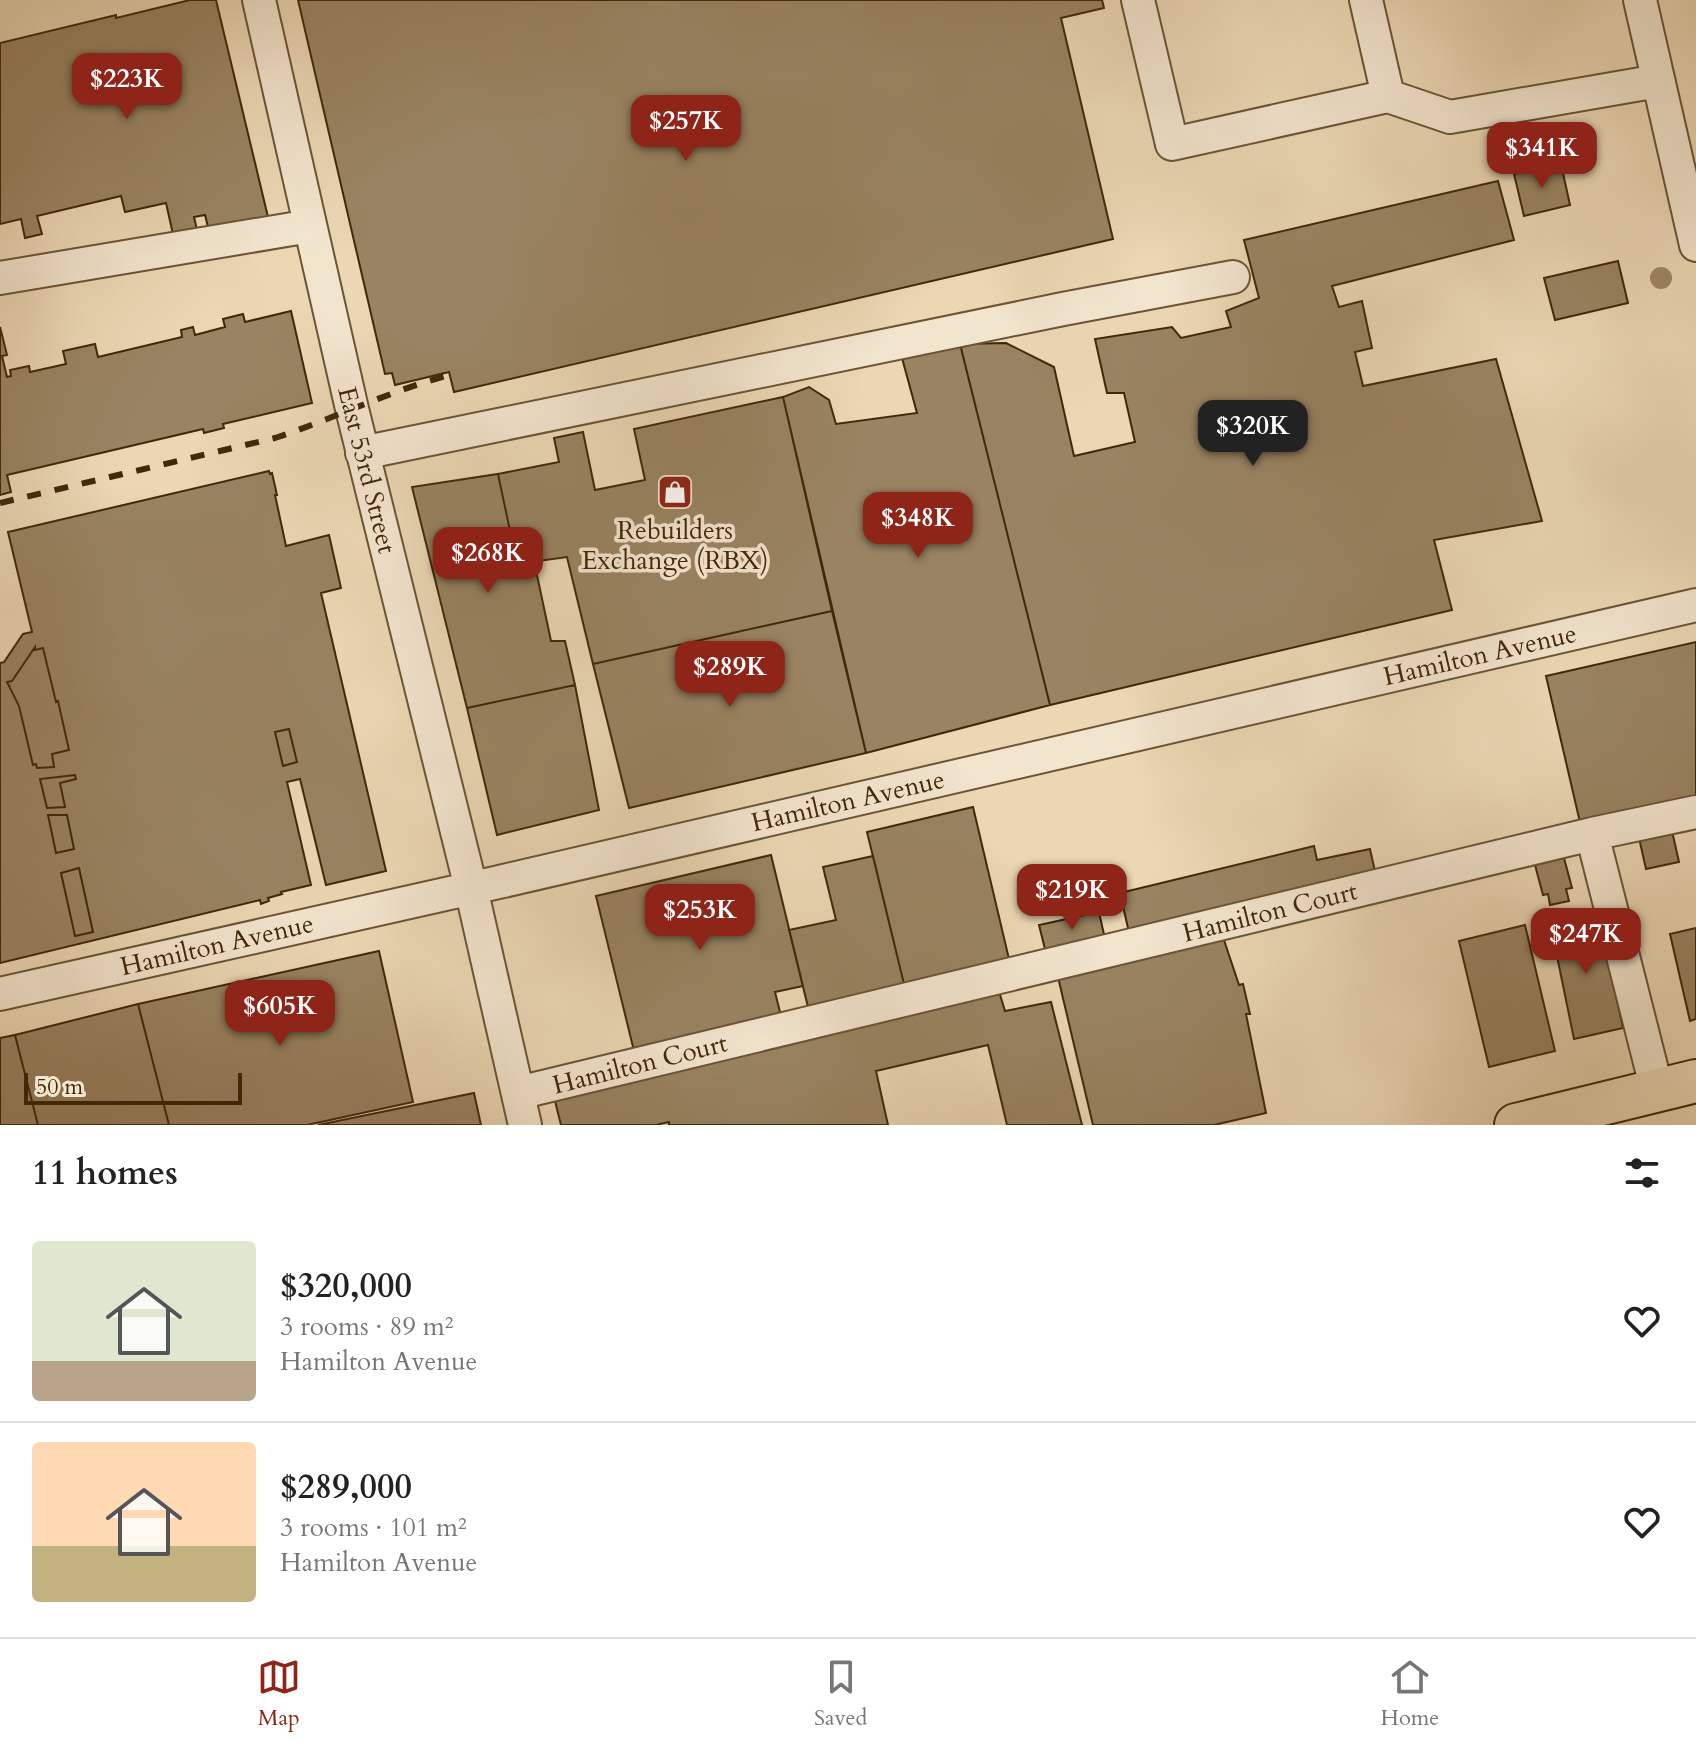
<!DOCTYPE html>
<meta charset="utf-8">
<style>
:root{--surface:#fff;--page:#f2f2f2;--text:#222;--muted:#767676;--line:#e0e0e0;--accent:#8f2418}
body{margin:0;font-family:Cardo,serif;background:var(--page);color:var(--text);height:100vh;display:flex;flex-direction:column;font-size:30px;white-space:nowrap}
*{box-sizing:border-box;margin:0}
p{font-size:26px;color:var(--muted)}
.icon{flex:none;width:44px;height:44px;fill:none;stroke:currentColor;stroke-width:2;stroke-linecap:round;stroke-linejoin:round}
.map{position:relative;height:1125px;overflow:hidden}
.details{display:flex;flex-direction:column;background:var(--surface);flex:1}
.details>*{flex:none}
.scale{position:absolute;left:24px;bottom:20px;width:218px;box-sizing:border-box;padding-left:8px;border:4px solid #412809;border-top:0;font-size:22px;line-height:28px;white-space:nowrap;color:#412809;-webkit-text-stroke:6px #f2e5ce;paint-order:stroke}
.price{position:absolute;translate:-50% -68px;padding:0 18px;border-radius:16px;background:var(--accent);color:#fff;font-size:26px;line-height:52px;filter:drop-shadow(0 2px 4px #0008)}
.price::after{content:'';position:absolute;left:50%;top:48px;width:24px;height:18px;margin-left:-12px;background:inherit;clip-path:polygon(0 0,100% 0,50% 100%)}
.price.on{background:#222;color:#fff}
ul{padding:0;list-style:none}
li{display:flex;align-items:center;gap:24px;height:200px;padding:0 32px}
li+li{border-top:2px solid var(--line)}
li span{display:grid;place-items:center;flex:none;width:224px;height:160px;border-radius:8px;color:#555}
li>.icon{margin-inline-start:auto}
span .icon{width:96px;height:96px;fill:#fffc;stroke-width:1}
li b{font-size:34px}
h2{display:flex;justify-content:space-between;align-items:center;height:96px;padding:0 32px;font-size:34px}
.dock{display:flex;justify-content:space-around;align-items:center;height:112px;border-top:2px solid var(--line);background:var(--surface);font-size:22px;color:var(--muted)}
.dock a{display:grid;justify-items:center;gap:4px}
.dock .on{color:var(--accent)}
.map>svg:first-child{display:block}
.building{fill:#998362;stroke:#412809;stroke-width:2;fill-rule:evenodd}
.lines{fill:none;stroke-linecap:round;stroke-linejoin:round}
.minor-casing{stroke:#6c5434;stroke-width:36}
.major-casing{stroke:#412809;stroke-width:46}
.minor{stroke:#f2e5ce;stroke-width:32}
.major{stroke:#ebd7b4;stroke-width:42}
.rail{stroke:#412809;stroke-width:6;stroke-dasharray:14 14;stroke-linecap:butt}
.tree{fill:#9d8765}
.labels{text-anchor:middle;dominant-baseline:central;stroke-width:7;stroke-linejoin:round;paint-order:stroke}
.street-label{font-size:26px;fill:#412809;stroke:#f2e5ce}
.poi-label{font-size:26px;fill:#412809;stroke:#f2e5ce}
</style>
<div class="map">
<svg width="1696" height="1125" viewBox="0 0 1696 1125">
<rect width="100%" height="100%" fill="#ebd7b4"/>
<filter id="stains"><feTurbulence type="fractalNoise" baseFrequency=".0025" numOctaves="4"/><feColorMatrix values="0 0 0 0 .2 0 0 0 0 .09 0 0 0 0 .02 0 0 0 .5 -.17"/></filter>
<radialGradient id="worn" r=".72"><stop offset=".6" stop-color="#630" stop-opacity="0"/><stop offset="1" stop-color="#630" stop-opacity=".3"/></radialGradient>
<path class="building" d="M190,0h26l52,217 -59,14 -4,-16 -11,2 5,21 -24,5 -9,-40 -41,9 -4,-16 -84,20 5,18 -17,4 -4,-19 -21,5v-181l116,-28v3z
M298,0h804l2,8 -43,10 52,221 -659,153 -5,-20 -54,13 -3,-12 -7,1z
M1561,164l9,41 -46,11 -10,-42z
M1498,181l16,59 -182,46 7,21 23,-6 10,47 -17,4 8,34 133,-27 46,162 -108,19 18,70 -402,95 -90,-361 46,-1 48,24 20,89 61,-14 -11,-49h-17l-12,-54 77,-12 9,11 50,-11 -5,-16 33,-13 -15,-58z
M1618,261l10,42 -73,17 -11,-42z
M291,311l21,92 -89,21 1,4 -20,5 -1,-4 -196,46 4,17 -11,3v-168l7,28 -5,1 5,21 4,-1 -1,-6 19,-4 1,6 36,-8 -3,-13 32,-7 3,13 84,-20 -1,-7 12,-3 2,8 30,-8 -2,-8 20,-5 2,8z
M960,344l90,361 -184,48 -83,-356 26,-10 20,13 7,24 81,-11 -15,-55z
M783,397l49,214 -239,53 -26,-107 -50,7 -19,-90 61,-12 -5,-24 29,-6 12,58 50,-10 -11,-51z
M269,471l1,3 2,-1 5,22h-2l11,51 43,-11 12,53 -20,5 65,278 -60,14 -26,-106 -13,3 24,103 -30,7 1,2 -14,4 1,3 -8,3 -1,-4 -260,63v-300l4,-1 19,-28 9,-2 -24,-100zM35,647v3l8,-2 13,54 2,-1 11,49 -17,4 2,13 -17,1 -1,-4 -3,1 -14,-59 -12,-24 5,-1zM289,729l8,33 -14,4 -8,-34zM75,775l1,4 -16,4 5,24 -18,1 -7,-29zM48,815h19l7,34 -18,4zM79,868l14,64 -18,4 -14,-63z
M498,474l19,90 17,-3 17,80h14l10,44 -108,23 -55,-221z
M832,611l34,142 -237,55 -36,-144z
M1696,642v163l-114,26 -36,-155z
M35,647v3l8,-2 13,54 2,-1 11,49 -17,4 2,13 -17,1 -1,-4 -3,1 -14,-59 -12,-24 5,-1z
M575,685l24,125 -102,25 -30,-127z
M289,729l8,33 -14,4 -8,-34z
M75,775l1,4 -16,4 5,24 -18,1 -7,-29z
M973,807l36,152 -105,25 -37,-152z
M48,815h19l7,34 -18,4z
M1672,831l7,31 -33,7 -7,-31z
M1314,846l3,14 53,-11 6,27 -246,61 -10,-44z
M771,855l32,131 -28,6 6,24 -147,35 -38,-155z
M873,856l31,128 -96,23 -19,-77 47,-10 -13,-53z
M1564,858l8,30 -6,1 3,12 -19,4 -2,-11 -5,1 -8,-30z
M79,868l14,64 -18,4 -14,-63z
M1099,912l6,27 -59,14 -7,-28z
M1598,913l25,115 -49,11 -24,-117z
M1525,925l30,126 -66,16 -30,-126z
M1696,928v91l-6,2 -20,-87z
M1222,934l17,51 4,-1 7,30h-4l20,99 -52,12h-121l-36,-152z
M379,951l34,151 -106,23h-138l-31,-121z
M998,988l7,23 46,-9 31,123h-75l-19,-80 -112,26 12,54h-219v-3l-13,3h-95l-8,-32z
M138,1004l31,121h-131l-23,-90z
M15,1035l23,90h-38v-87z
M474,1093l7,32h-163z"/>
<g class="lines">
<g class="minor-casing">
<path id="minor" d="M259,0l93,409 119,479 54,237
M1138,0l34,144 216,-48 62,21 208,-36
M1366,0l22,96
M1640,0l56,245
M0,278l310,-52
M362,453l701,-144 170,-32
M1592,834l65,256
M0,994l499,-112 1197,-277
M518,1093l1074,-259 104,-22"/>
</g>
<g class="major-casing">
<path id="major" d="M1516,1125l180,-44"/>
</g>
<use href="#minor" class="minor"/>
<use href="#major" class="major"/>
<path class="rail" d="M0,503l275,-65c58,-19 112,-46 171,-62"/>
</g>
<circle class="tree" cx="1661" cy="278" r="11"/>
<defs>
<g id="shop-square" transform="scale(1.8)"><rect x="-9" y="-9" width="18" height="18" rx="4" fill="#8f2418" stroke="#f2e5ce"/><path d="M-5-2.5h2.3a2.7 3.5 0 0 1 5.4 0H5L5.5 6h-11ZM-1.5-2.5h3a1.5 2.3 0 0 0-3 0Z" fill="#fff"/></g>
</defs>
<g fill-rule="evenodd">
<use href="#shop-square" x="675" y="492"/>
</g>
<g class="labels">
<g class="street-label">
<text transform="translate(367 470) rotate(76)">East 53rd Street</text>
<text transform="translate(1480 655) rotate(-13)">Hamilton Avenue</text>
<text transform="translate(848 801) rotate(-13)">Hamilton Avenue</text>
<text transform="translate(1270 912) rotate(-14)">Hamilton Court</text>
<text transform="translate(217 945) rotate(-13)">Hamilton Avenue</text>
<text transform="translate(640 1064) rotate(-14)">Hamilton Court</text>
</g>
<g class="poi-label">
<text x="675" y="530">Rebuilders<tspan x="675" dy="30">Exchange (RBX)</tspan></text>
</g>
</g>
<rect width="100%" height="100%" filter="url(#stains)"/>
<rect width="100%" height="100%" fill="url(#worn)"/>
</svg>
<div class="scale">50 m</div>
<b class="price" style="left:127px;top:121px">$223K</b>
<b class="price" style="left:686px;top:163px">$257K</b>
<b class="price" style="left:1542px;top:190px">$341K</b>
<b class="price on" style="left:1253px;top:468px">$320K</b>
<b class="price" style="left:918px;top:560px">$348K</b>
<b class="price" style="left:488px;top:595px">$268K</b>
<b class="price" style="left:730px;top:709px">$289K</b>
<b class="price" style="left:1072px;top:932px">$219K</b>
<b class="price" style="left:700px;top:952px">$253K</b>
<b class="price" style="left:1586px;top:976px">$247K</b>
<b class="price" style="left:280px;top:1048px">$605K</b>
</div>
<section class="details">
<h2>11 homes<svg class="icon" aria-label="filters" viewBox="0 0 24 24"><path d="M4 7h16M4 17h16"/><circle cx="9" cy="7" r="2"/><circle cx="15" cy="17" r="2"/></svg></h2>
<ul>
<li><span style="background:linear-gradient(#dfe7d0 75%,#b9a48a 0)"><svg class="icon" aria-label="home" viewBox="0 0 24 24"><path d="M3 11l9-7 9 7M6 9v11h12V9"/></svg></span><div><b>$320,000</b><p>3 rooms · 89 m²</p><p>Hamilton Avenue</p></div><svg class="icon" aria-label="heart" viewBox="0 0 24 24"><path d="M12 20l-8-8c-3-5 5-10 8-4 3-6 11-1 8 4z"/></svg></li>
<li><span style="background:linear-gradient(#ffd9b3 65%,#c2b280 0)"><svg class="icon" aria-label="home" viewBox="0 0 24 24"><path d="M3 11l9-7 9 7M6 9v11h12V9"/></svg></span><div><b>$289,000</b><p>3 rooms · 101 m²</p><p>Hamilton Avenue</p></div><svg class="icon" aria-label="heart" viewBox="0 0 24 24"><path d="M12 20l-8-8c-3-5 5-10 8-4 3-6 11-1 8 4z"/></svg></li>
</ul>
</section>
<nav class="dock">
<a class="on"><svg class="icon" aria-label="map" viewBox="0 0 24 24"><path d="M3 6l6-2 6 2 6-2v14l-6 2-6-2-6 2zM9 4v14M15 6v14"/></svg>Map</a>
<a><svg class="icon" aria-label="saved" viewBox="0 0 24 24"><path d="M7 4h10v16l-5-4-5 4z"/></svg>Saved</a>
<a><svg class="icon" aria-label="home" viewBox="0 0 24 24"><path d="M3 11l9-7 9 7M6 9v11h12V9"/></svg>Home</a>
</nav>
